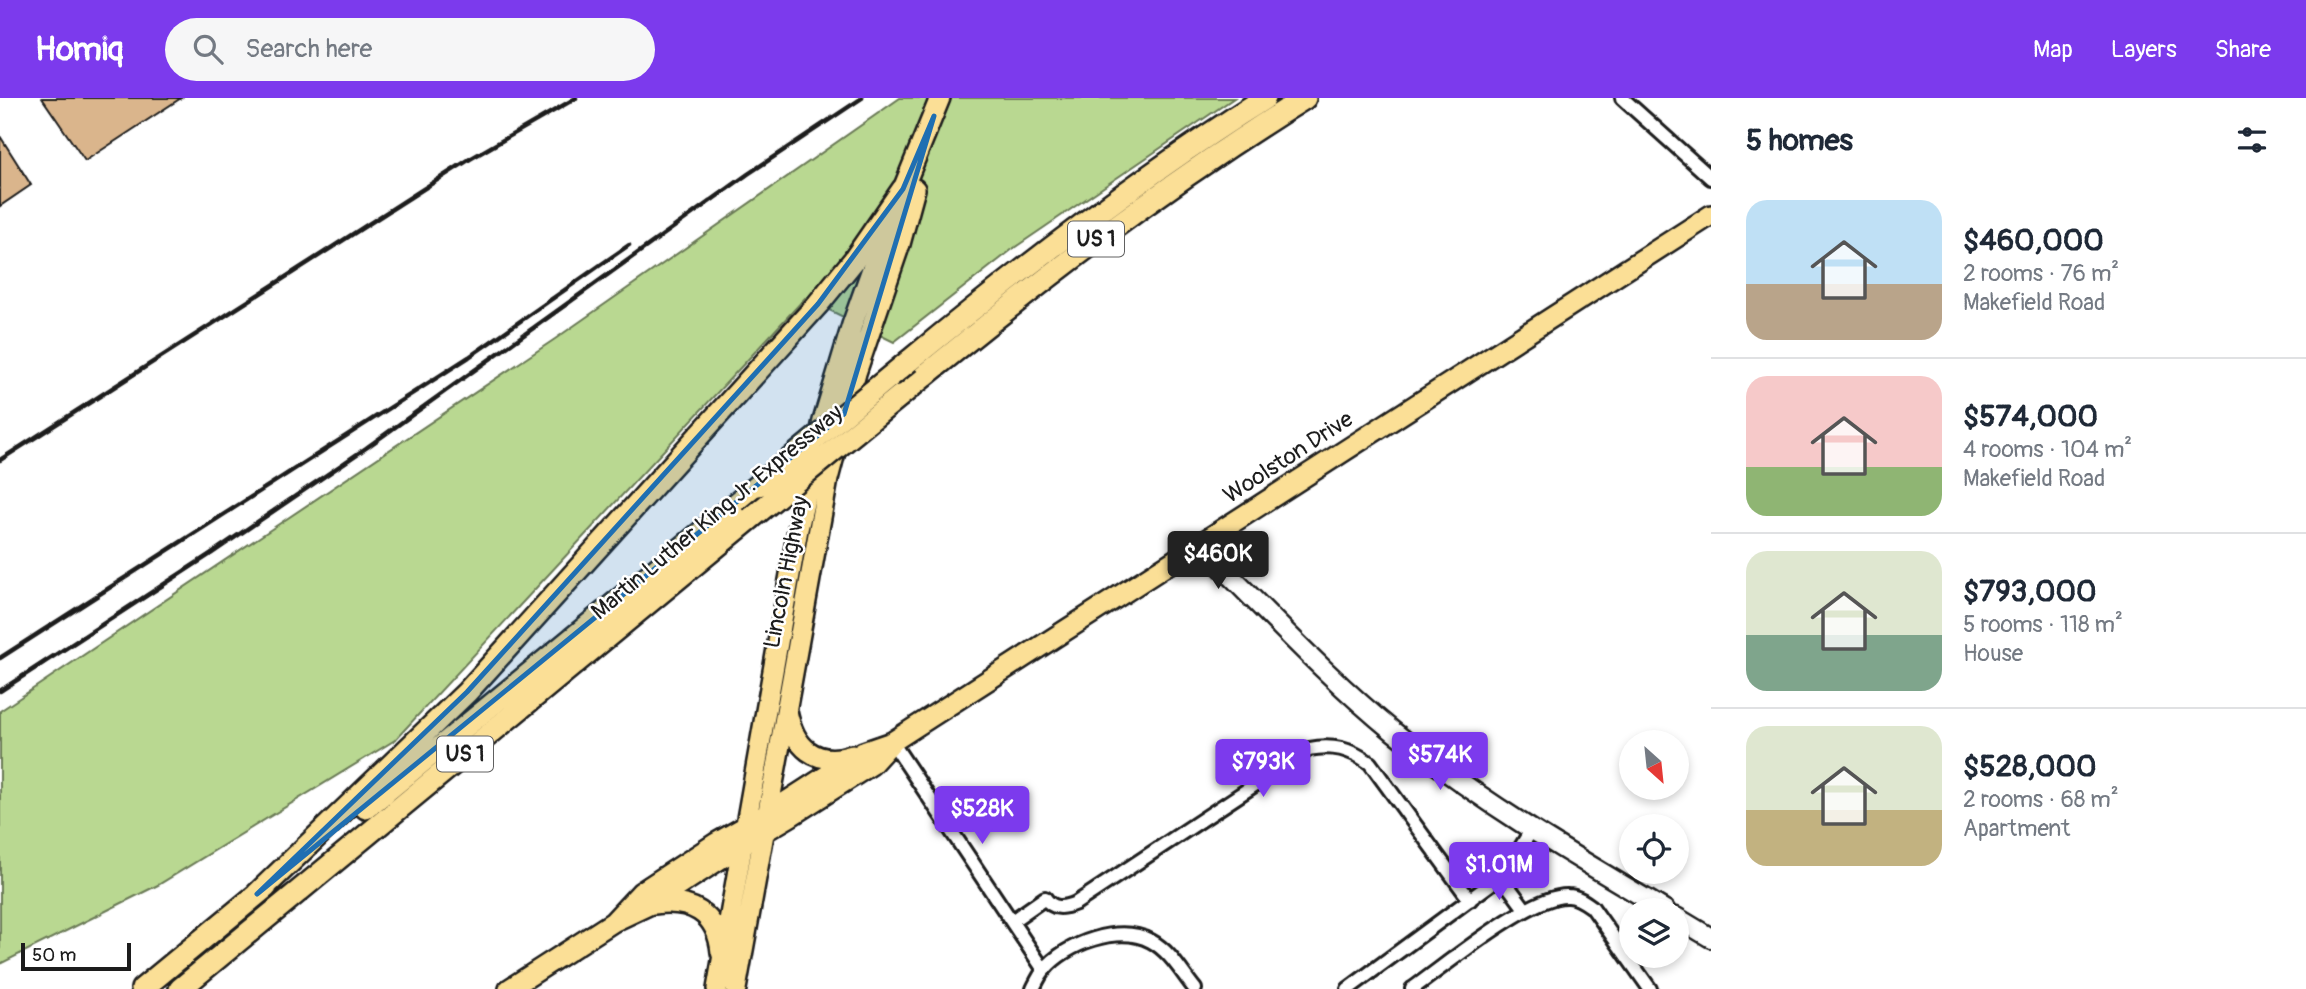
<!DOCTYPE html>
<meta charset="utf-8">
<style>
:root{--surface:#fff;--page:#f6f6f7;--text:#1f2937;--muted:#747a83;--line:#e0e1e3;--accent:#7c3aed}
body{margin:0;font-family:Pangolin,sans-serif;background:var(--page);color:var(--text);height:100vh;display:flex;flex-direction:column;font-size:26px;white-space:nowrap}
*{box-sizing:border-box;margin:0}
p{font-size:23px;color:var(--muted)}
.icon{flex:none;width:38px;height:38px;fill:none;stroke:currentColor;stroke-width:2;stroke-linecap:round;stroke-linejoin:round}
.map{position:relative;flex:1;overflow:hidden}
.sheet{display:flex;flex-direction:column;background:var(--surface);width:595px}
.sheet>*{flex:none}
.needle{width:46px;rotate:153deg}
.buttons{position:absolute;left:1619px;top:632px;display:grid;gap:14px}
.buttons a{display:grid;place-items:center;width:70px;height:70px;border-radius:50%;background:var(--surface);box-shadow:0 4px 10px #0003;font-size:35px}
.scale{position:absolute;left:21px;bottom:18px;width:110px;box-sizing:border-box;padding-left:7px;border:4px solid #1c1c1c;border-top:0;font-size:19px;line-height:24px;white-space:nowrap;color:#1c1c1c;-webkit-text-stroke:5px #fff;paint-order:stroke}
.price{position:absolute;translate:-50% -60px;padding:0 16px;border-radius:7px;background:var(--accent);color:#fff;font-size:23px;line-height:46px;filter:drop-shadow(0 2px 4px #0008)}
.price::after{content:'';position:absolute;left:50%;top:42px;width:21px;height:16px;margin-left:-10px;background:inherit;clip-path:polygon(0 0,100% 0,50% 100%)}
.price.current{background:#222;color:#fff}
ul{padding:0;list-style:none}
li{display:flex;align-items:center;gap:21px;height:175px;padding:0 35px}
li+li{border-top:2px solid var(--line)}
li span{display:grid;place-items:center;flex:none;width:196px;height:140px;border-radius:21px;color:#555}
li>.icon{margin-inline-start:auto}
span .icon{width:84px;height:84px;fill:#fffc;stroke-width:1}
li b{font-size:30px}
h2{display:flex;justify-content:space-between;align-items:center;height:84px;padding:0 35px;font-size:30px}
header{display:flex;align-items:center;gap:42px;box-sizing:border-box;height:98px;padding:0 35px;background:var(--accent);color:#fff}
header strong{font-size:33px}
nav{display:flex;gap:38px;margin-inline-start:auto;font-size:24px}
.search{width:490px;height:63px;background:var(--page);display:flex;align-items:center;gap:18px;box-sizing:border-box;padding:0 24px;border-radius:38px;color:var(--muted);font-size:26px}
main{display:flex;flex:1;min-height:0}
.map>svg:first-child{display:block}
.green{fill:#b9d891;stroke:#6a7a56;stroke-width:2}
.building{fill:#dab58c;stroke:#1c1c1c;stroke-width:2}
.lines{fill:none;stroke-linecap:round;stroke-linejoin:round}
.street-casing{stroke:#1c1c1c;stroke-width:18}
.secondary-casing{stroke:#1c1c1c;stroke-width:23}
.primary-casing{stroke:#1c1c1c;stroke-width:24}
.highway-casing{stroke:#1c1c1c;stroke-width:26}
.street{stroke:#fff;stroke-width:12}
.secondary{stroke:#fff;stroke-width:18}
.primary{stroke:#fbdf96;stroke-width:19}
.highway{stroke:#fbdf96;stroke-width:21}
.rail{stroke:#1c1c1c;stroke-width:4.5}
.highway-bridge-casing{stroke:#1c1c1c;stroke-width:26;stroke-linecap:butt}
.highway-bridge{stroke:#fbdf96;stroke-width:21}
.marked{fill:#1f6fb2;fill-opacity:0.2;stroke:#1f6fb2;stroke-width:5;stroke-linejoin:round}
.labels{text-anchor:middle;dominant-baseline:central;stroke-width:5;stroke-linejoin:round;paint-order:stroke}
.shield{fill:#fff;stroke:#606060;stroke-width:2}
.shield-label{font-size:21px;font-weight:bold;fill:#1c1c1c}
.street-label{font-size:23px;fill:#1c1c1c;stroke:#fff}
</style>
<header>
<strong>Homiq</strong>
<div class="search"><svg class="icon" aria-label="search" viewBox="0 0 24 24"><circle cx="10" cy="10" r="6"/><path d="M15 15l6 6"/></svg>Search here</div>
<nav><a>Map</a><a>Layers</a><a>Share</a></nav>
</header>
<main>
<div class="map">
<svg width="1711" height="891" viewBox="0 0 1711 891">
<rect width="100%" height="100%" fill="#fff"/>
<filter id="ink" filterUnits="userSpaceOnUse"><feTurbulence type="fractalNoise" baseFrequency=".0143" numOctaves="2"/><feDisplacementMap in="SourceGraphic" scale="14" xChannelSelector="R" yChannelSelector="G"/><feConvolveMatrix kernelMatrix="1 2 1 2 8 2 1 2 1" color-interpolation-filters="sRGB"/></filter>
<g filter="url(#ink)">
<path class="green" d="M900,0h334l-220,150 -120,94 -89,-44 -410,442 -237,145 -158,79v-253l555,-372z"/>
<path class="building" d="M42,0h139l-96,63z
M0,38l31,49 -31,21z"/>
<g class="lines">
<g class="street-casing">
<path id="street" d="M1622,0l89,80
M892,644l152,228
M1500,777l25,34
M1012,823l33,-23c8,12 19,10 31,5l233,-154c24,-5 41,0 61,14l100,137
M1033,891c3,-6 6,-13 11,-19 22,-27 75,-46 107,-29 19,10 31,32 44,48
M1348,891l148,-109 17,-20 19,-31
M1412,891c33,-23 119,-95 156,-93 9,0 17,6 24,11l58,82"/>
</g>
<g class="secondary-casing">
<path id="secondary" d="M1198,446c65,63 126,131 196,188 84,68 178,123 271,178
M1676,819l35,21"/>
</g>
<g class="primary-casing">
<path id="primary" d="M787,613c7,36 28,56 65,44
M654,806c36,-5 63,8 67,48
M613,824l28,-30 75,-49 51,-29 96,-62 29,-10 819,-527
M509,891l104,-67 36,-17 93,-60 49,-29 80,-51 20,-22
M717,891l81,-460 25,-108 29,-96 31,-87 57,-140
M736,891l92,-510 28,-106 44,-129 15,-55"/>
</g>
<g class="highway-casing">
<path id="highway" d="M909,263c114,-94 231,-184 356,-263
M900,298c129,-107 261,-209 405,-298
M366,710l393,-323
M257,796l210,-202 351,-388 36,-44 49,-71
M142,891l124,-102
M180,891l570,-470"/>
</g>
<use href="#street" class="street"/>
<use href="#secondary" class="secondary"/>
<use href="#primary" class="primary"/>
<use href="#highway" class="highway"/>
<path class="rail" d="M0,362l470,-301 106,-61
M0,560l469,-301 160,-112
M0,593l209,-136 157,-107 382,-274 114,-76"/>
<g class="highway-bridge-casing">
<path id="highway-bridge" d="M759,387l150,-124
M750,421l150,-123"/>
</g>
<use href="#highway-bridge" class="highway-bridge"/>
</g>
</g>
<path class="marked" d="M934,18l-90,298 -587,480 210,-202 351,-388 85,-115z"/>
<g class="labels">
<g class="shield">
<rect x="1068" y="123.5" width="56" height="35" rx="5"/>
<rect x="437" y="638.5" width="56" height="35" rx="5"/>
</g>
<g class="shield-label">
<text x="1096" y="141">US 1</text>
<text x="465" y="656">US 1</text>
</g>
<g class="street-label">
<text transform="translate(1288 359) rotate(-33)">Woolston Drive</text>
<text transform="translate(717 414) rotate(-40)">Martin Luther King Jr. Expressway</text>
<text transform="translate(786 474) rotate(-79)">Lincoln Highway</text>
</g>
</g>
</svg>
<div class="buttons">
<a><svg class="needle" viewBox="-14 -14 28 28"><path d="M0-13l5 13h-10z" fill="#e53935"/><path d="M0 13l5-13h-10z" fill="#747a83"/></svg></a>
<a><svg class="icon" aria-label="locate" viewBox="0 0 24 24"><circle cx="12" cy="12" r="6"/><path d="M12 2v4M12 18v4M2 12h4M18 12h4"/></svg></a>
<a><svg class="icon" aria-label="layers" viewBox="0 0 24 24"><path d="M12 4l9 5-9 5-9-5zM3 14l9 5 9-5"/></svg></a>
</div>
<div class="scale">50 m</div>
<b class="price current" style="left:1218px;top:493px">$460K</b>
<b class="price" style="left:1440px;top:694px">$574K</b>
<b class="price" style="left:1263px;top:701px">$793K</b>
<b class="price" style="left:982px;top:748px">$528K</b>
<b class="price" style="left:1499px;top:804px">$1.01M</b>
</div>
<section class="sheet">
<h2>5 homes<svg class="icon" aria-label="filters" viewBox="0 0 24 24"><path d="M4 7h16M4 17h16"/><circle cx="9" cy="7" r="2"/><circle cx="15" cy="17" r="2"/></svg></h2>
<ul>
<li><span style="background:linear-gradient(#bfe0f5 60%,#b9a48a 0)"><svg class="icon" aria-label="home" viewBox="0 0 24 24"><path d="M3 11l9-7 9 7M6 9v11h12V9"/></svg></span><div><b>$460,000</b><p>2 rooms · 76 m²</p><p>Makefield Road</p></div></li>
<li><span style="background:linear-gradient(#f6c9c9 65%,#8fb573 0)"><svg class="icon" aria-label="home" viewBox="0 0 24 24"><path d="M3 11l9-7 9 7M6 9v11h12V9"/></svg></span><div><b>$574,000</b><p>4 rooms · 104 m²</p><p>Makefield Road</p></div></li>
<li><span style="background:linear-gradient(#dfe7d0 60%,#7fa58c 0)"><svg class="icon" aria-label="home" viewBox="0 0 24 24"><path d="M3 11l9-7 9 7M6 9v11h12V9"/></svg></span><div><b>$793,000</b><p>5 rooms · 118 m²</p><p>House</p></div></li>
<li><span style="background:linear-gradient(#dfe7d0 60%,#c2b280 0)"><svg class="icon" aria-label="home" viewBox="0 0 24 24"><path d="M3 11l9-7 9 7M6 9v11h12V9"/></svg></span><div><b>$528,000</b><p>2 rooms · 68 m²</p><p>Apartment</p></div></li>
</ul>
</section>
</main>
